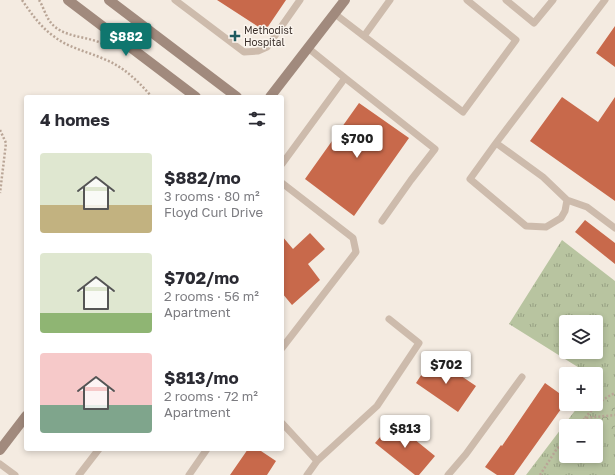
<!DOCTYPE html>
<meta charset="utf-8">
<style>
:root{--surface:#fff;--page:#f2f2f3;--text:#2b2b33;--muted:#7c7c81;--accent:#0f766e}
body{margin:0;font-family:"Golos Text",sans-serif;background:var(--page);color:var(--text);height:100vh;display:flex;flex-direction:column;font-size:15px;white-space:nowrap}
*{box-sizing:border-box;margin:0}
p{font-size:13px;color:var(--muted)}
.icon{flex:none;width:22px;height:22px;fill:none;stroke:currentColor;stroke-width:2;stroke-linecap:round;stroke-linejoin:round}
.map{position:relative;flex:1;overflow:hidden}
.side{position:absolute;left:24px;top:95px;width:260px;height:356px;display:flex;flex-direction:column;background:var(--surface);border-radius:4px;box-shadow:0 2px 6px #0003}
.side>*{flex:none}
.tools{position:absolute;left:559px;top:315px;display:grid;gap:8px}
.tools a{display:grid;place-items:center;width:44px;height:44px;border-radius:4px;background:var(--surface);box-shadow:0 2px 6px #0003;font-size:20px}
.price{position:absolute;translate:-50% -34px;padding:0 9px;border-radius:4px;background:#fff;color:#222;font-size:13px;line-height:26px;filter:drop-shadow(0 1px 2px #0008)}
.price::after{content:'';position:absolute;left:50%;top:24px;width:12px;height:9px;margin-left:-6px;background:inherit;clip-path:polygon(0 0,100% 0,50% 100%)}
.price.current{background:var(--accent);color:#fff}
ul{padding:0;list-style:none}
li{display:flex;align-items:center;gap:12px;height:100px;padding:0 16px}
li span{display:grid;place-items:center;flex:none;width:112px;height:80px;border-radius:4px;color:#555}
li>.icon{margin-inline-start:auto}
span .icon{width:48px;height:48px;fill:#fffc;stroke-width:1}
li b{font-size:17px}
h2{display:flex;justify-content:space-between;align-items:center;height:48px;padding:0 16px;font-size:17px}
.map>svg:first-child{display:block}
.grass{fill:url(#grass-tufts);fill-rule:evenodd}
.forest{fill:url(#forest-crowns)}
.building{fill:#c8694b}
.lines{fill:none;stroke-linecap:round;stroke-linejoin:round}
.path{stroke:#b9a596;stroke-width:2.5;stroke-dasharray:2 2;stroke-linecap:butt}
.lane{stroke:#cdbbac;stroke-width:7}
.secondary{stroke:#a18a7d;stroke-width:10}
.poi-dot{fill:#1f5a5e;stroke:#fbf5ee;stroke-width:1.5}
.labels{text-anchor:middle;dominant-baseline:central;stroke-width:3;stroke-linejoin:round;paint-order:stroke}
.poi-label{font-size:10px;fill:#3b302b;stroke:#fbf5ee;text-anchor:start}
</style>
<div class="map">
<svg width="615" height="475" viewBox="0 0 615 475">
<defs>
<pattern id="grass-tufts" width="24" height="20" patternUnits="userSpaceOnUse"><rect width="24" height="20" fill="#b8c4a0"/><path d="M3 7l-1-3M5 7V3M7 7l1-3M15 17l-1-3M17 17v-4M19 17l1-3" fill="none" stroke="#97a083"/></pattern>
<pattern id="forest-crowns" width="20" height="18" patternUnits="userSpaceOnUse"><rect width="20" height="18" fill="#b8c4a0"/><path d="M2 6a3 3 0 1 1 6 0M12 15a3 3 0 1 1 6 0" fill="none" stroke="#97a083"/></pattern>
</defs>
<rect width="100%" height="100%" fill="#f4ebe1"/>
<path class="grass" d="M562,240l53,41v194h-89l54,-71h16v-21l2,-3 -2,-1v-5h-7l-80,-50zM566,322h30v30h-30zM566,426h30v30h-30z"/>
<path class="forest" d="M615,396v37l-6,1 -16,-10 7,-20z"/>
<path class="building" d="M217,0h69l-21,31z
M615,26v41l-19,-14z
M562,97l36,25 17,-25v104l-85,-60z
M359,103l50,35 -55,78 -49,-37z
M585,220l30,23v21l-40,-32z
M310,233l15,16 -17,15 12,16 -28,25 -10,-12v-57l11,13z
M433,357l43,29 -18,26 -42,-29z
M545,383l21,15v4l-52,73h-17l-12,-8 16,-22 1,1z
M393,422l42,34 -16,19h-4l-40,-32z
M248,449h10l18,12 -9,14h-37z"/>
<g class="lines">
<path class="path" d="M22,0c9,13 17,25 30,35 16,13 34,16 52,24 20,8 34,22 48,38
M39,0c4,6 6,14 10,20 12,19 39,15 56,25
M0,130l6,13 -6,50
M585,418c9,-11 17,-19 30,-25
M578,426l7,-8 30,-3
M540,475l16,-25 10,-11"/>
<path class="lane" d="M175,0l69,52 14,-1 9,-4 33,-47
M506,0l28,23 19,-23
M335,14l128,98 53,-72 -49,-40
M364,36l26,-36
M345,78l90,71 -24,31 -29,41
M496,143l47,34 24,23 -2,11 -4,7 -15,9 -20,-1 -56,-47 26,-36 109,-143
M282,164l63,-86 -37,-30
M282,183l71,55 3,14 -74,96
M567,200l20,7 28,21
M282,423l35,38 -10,14
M317,461l60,-55 42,-63 -30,-24
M0,464l15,11
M79,475l20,-26
M189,475l18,-26
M448,475l18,-21 56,-77"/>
<path class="secondary" d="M68,0l128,97
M109,0l128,97
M270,97l75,-97
M0,450l26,-34"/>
</g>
<path class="poi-dot" d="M233 30h4v4h4v4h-4v4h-4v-4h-4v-4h4z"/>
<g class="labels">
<g class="poi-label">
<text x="244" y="30">Methodist<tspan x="244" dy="12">Hospital</tspan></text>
</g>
</g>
</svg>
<div class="tools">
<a><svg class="icon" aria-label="layers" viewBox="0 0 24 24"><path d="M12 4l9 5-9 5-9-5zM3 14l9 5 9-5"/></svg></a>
<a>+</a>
<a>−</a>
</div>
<b class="price current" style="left:126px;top:57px">$882</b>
<b class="price" style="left:357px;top:159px">$700</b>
<b class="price" style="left:446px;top:385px">$702</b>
<b class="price" style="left:405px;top:449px">$813</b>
<section class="side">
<h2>4 homes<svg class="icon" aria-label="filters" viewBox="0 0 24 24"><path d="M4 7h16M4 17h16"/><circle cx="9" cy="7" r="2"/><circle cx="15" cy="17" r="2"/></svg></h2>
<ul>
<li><span style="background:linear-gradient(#dfe7d0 65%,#c2b280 0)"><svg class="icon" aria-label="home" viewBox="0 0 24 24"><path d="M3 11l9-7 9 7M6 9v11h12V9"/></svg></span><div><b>$882/mo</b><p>3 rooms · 80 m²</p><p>Floyd Curl Drive</p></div></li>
<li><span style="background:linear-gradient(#dfe7d0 75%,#8fb573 0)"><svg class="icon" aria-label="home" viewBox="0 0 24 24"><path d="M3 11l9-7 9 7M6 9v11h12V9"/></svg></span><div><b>$702/mo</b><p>2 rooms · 56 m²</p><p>Apartment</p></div></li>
<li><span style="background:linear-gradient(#f6c9c9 65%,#7fa58c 0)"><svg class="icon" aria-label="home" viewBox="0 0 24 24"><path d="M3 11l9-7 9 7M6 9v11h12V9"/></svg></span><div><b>$813/mo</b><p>2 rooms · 72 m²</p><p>Apartment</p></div></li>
</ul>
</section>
</div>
